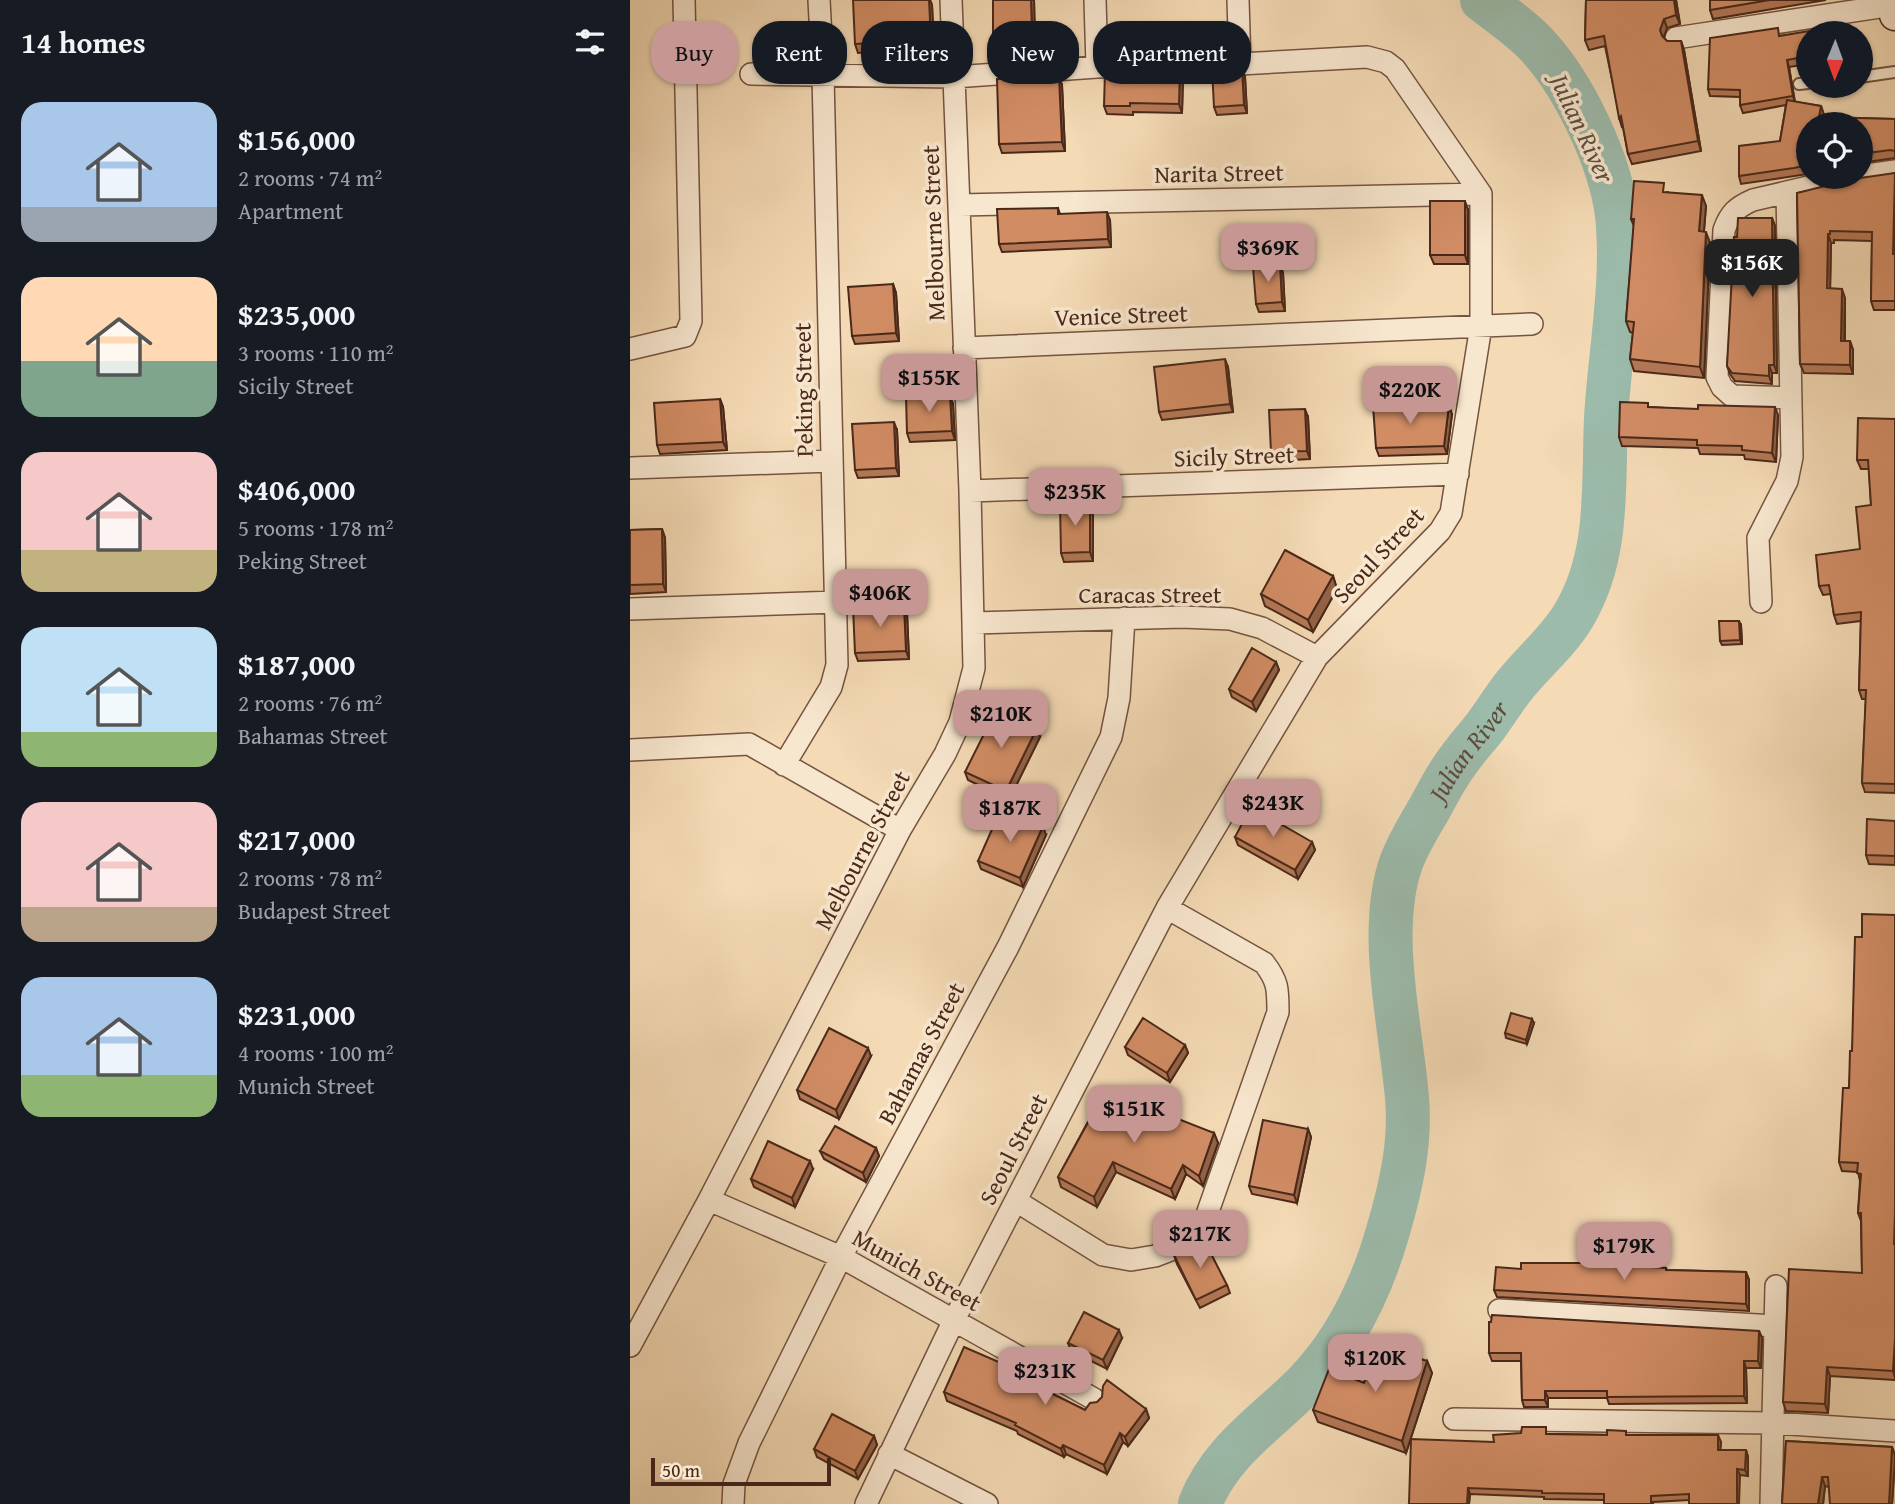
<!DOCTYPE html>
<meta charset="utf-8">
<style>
:root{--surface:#171b24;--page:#20242c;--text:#f1f3f6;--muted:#9ea1a6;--accent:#c59692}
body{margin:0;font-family:"Gentium Book Plus",serif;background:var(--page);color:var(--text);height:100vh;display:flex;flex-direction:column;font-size:26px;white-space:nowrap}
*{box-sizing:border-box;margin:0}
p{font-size:23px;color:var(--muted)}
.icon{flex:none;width:38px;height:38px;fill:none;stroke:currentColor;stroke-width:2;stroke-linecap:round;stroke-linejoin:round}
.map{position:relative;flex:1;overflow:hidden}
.side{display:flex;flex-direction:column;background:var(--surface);width:630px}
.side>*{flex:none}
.guide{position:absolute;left:21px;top:21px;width:665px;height:63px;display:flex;gap:14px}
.needle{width:46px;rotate:181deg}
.buttons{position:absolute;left:1166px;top:21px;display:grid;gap:14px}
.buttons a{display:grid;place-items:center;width:77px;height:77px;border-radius:50%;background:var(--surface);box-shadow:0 2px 5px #0004;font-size:35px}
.scale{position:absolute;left:21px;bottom:18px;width:180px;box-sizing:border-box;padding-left:7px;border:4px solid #4a2819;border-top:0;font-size:19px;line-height:24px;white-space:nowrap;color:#4a2819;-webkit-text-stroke:5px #f8e7cf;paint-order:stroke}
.price{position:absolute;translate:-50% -60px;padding:0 16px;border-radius:14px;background:var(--accent);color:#111;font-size:23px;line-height:46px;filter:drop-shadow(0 2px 4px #0008)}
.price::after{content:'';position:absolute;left:50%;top:42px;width:21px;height:16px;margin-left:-10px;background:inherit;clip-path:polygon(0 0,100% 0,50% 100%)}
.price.current{background:#222;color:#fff}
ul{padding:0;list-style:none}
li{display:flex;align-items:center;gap:21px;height:175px;padding:0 21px}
li span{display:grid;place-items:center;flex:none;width:196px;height:140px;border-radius:21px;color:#555}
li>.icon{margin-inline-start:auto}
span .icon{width:84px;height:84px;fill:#fffc;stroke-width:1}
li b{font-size:30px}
h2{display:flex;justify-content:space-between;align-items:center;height:84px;padding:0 21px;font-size:30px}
.chip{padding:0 24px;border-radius:28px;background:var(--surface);box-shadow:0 2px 5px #0004;font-size:24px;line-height:63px}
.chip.current{background:var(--accent);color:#111}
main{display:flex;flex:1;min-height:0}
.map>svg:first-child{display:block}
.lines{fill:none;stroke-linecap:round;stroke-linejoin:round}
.river{stroke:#9cbbab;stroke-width:44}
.lane-casing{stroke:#745440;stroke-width:14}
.street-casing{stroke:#745440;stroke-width:24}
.secondary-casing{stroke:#4a2819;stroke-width:33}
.lane{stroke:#f8e7cf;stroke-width:10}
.street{stroke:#f8e7cf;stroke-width:21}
.secondary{stroke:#f8e7cf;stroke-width:30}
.wall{fill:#b47856;stroke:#4a2819;stroke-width:2}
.shaded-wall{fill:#926246;stroke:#4a2819;stroke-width:2}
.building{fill:#d18c64;stroke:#4a2819;stroke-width:2}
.labels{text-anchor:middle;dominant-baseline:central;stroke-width:7;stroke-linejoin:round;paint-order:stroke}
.street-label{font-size:24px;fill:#4a2819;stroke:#f8e7cf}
.water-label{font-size:26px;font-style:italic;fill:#5e4d3e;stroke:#f8e7cf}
</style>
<main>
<section class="side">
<h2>14 homes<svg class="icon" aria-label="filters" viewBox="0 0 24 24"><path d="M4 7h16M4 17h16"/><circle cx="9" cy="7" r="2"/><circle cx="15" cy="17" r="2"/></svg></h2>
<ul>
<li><span style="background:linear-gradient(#a9c7e8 75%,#9aa5b1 0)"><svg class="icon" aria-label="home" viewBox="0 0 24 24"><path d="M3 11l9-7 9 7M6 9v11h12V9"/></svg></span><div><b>$156,000</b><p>2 rooms · 74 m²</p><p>Apartment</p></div></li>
<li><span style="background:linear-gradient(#ffd9b3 60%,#7fa58c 0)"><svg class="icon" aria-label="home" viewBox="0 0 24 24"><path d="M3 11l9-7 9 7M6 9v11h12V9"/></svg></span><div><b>$235,000</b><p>3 rooms · 110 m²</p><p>Sicily Street</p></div></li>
<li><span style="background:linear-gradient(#f6c9c9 70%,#c2b280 0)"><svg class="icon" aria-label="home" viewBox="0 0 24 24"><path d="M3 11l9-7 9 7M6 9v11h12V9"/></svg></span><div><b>$406,000</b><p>5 rooms · 178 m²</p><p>Peking Street</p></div></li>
<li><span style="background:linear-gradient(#bfe0f5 75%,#8fb573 0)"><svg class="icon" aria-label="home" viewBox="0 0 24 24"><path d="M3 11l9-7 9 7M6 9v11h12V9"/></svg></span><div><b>$187,000</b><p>2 rooms · 76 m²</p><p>Bahamas Street</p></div></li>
<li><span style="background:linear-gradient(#f6c9c9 75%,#b9a48a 0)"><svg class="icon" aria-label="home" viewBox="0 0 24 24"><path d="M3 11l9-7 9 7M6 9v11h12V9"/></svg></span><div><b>$217,000</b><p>2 rooms · 78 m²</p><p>Budapest Street</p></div></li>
<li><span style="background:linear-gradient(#a9c7e8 70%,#8fb573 0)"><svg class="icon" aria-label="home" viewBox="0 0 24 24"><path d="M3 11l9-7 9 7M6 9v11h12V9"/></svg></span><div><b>$231,000</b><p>4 rooms · 100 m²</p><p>Munich Street</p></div></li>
</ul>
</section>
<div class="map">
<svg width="1265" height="1504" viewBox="0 0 1265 1504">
<rect width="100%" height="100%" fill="#f4dab5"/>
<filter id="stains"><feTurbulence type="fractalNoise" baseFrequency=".00286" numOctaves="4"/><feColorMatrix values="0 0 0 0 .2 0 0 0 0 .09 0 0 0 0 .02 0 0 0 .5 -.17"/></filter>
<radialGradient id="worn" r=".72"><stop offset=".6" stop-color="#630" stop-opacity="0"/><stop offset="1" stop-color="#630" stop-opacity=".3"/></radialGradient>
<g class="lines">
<path class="river" id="s1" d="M570,1504c20,-52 66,-81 104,-119 42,-43 68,-98 84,-154 13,-44 23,-88 19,-133 -6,-72 -30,-166 -6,-235 7,-19 17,-35 27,-52 7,-12 13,-25 21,-37 10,-17 24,-32 36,-47 10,-14 19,-28 29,-41 20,-25 44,-44 60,-71 36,-61 29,-129 32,-197 4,-67 18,-136 11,-203 -7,-55 -44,-133 -83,-173 -16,-16 -34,-28 -52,-42"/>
<g class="lane-casing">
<path id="lane" d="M1230,77l35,-5
M1169,84l9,-1"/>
</g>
<g class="street-casing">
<path id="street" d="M465,0l2,67
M608,0l2,64
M1046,38l217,-33
M121,74l203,3 143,-10 143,-3 127,-7 19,5 9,7 86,125v132l-30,187 -11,18 -123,126 -150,251 -213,412 -88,184
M1230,176l35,-5
M329,205l522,-11
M334,348l568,-24
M0,349l55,-13 6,-15 -7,-321
M1161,398l-59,-2 -10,-9 -5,-10 7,-147c6,-17 13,-23 29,-30l98,-23
M0,468l201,-7
M340,491l488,-17
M1131,602l-3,-64 29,-57 5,-24 -5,-265
M0,609l206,-7
M344,623l208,-6 48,2 32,9 55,29
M0,750l119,-6 151,86
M154,765l47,-78 6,-22 -14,-589 -4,-76
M79,1200l132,57 253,142
M386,1201l87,54 28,5 24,-4 26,-10 24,-26 73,-208c0,-23 0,-31 -14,-49l-97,-55
M869,1310l276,16
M0,1346l79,-146 191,-370 45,-76 15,-32 14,-54 -4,-177 -19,-491
M824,1419l319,4 122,8
M259,1454l98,50
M103,1504l1,-20 15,-41 92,-186 167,-310 103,-210 8,-39 5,-80
M1141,1504l5,-218"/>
</g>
<g class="secondary-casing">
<path id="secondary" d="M1262,0l3,15"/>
</g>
<use href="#lane" class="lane"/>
<use href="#street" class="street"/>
<use href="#secondary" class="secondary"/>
</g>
<path class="wall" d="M231,0h69l2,5 2,43 -76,5 -3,-9z
M363,0h41l1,40h-38l-4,-8z
M956,0h90l4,24 -13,4 -3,10 3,3h14l3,9 17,101 -69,13 -4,-10 -5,-27h-1l-17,-81 -16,4 -4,-10z
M1080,0h116l-113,19 -3,-9z
M1178,33v31l-19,3 6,35 26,4 3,9 -1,2 72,2v39l-35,5v-39h-52v50l-67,10 -2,-8 41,-35 6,-36 -43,8 -3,-8v-8l-30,-1 -2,-7 72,-53z
M550,70l3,8 -1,35 -49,-1v3l-26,-1 -3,-8z
M615,77l2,36 -30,2 -3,-8z
M432,85l3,66 -63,2 -3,-9z
M1265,173v137h-21l-3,-9 1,-60 -38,-1v3h-3l-1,45 15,10v43h5l3,9v24l-49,-1 -4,-9 -3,-171z
M1037,192l39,14 -2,25 6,12 -6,135 -70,-7 -4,-12 3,-26 -3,-1 -4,-11 8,-95 -3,-7z
M428,208l2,6 50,6 1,27 -109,5 -3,-8z
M838,210v54h-34l-4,-9z
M1142,218l3,8 2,147h-5v11l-37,-3 -5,-7 -3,-8 10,-129z
M653,273l2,38 -26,1 -3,-8z
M263,284l3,9 3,48 -44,3 -3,-8z
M598,367l5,45 -71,8 -3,-8z
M90,399l3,8 4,43 -67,4 -3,-9z
M323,404l2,36 -45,2 -3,-9z
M778,406l44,8 -5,40 -68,2 -3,-8z
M1020,407l128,8 -2,47 -31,-3 -1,-4 -44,-1 -2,-6 -76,-2 -3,-9z
M678,417l2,42 -36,2 -3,-9z
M1265,419v374l-30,-1 -3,-9 4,-84h-4l-3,-9 2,-69 -24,3 -3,-9 -3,-21 -8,1 -4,-9 41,-37 11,-44 -2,-36h-8l-4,-9z
M267,430l2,46 -41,2 -3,-8z
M463,512v49l-29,1 -3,-9z
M32,529l3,9 1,54 -36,2v-64z
M703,576l4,13 -24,43 -48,-26 -4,-12z
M274,605l3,8 2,46 -51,2 -3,-8z
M1111,625l1,19 -20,1 -2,-4z
M646,662l3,8 -23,41 -24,-14 -3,-8z
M410,737l-31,63 -41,-20 -3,-8z
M1265,821v44l-26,-1 -3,-9z
M416,835l-23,52 -42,-18 -3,-8z
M605,837l77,5 3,8 -17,29 -60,-34z
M1265,915v465l-65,-4 -2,37 -42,-2 -3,-9 79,-129 -1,-52 -3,-8 2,-32 -2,-9 -16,-1 -3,-9 10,-74 13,-151z
M904,1023l-7,21 -21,-6 -1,-5z
M555,1045l3,8 -18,29 -42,-27 -3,-8z
M241,1056l-32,63 -39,-20 -3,-9z
M521,1112l63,21 4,10 -15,43 -17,-12 -11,25 -59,-27 -19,35 -36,-20 -3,-10 32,-59 -1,-2z
M678,1129l3,8 -14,66 -45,-9 -3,-8z
M246,1148l3,8 -13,26 -42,-23 -4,-8z
M183,1169l-18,38 -41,-20 -3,-8z
M544,1255l53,30 3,8 -30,15 -23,-44z
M1006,1266l30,2 1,2 79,2 3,8v31l-252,-14 -3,-7 27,-21z
M1129,1331l3,7 -1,30h-15l1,35 -138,1 -2,-6h-59v9h-24l-2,-7 -1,-39h-29l-3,-8z
M492,1338l-15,31 -36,-18 -3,-8z
M797,1361l5,12 -26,80 -88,-31 -5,-12 51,-27z
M380,1373l75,37 61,-1 3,9 -21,28 -5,-4 -16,32 -41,-20 -2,3 -46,-23 -1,-3 -70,-30 -3,-9z
M918,1434l79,1 94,7 -1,8h26l2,7v19l-8,-1 -51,25 -36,2v2h-49v-4l-60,-1v-2l-74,-3 -1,10h-60l85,-62z
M244,1436l3,9 -19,34 -41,-22 -3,-8z
M1156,1441l106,6 3,8 -3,49 -67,-18 -2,18h-41z"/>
<path class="shaded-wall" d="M299,0h1l2,5 2,43 -3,-8z
M401,0h3l1,40 -3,-9z
M1044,0h2l4,24 -4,-9z
M1034,19l3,9 -4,11 -3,-9z
M1051,41l3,9 17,101 -3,-10z
M1157,60l2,7 6,36 -2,-7z
M612,68l3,9 2,36 -3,-8z
M550,70l3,8 -1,35 -3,-9z
M429,77l3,8 3,66 -3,-9z
M1191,106l3,9 -2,9 -3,-7z
M991,116l4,9 -3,2 -3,-9z
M1072,195l4,11 -3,36 -4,-11z
M1264,200l1,3v56l-2,-5z
M835,201l3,9v54l-3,-9z
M477,212l3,8 1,27 -3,-8z
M1142,218l3,8 2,147 -3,-8z
M1076,232l4,11 -6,135 -4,-11z
M1198,234l3,9 -1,54 -3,-9z
M650,265l3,8 2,38 -3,-9z
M263,284l3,9 3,48 -3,-8z
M1212,289l3,9 -1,52 -3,-9z
M1220,341l3,9v24l-3,-9z
M595,359l3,8 5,45 -3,-8z
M1139,365l3,8v11l-3,-8z
M320,395l3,9 2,36 -3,-9z
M90,399l3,8 4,43 -4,-8z
M819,405l3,9 -5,40 -3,-8z
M1145,407l3,8 -2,47 -4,-9z
M675,409l3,8 2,42 -3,-8z
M264,422l3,8 2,46 -3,-8z
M460,503l3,9v49l-3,-9z
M32,529l3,9 1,54 -3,-8z
M703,576l4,13 -24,43 -5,-12z
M274,605l3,8 2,46 -3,-8z
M1109,621l2,4 1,19 -2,-4z
M646,662l3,8 -23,41 -4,-9z
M407,728l3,9 -31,63 -3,-9z
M413,826l3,9 -23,52 -3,-9z
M682,842l3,8 -17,29 -3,-9z
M902,1019l2,4 -7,21 -1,-4z
M555,1045l3,8 -18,29 -3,-9z
M238,1048l3,8 -32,63 -3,-9z
M678,1129l3,8 -14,66 -3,-8z
M584,1133l4,10 -15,43 -4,-10z
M246,1148l3,8 -13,26 -3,-9z
M180,1161l3,8 -18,38 -3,-9z
M483,1162l3,10 -19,35 -3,-10z
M553,1165l3,9 -11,25 -4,-10z
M1116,1272l3,8v31l-3,-7z
M489,1330l3,8 -15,31 -4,-9z
M1129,1331l3,7 -1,30 -3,-7z
M1265,1338v40l-2,-7z
M797,1361l5,12 -26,80 -4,-12z
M1114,1361l2,7 1,35 -3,-7z
M1197,1367l3,9 -2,37 -3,-9z
M915,1391l3,7v9l-3,-7z
M516,1409l3,9 -21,28 -3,-9z
M490,1433l3,9 -16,32 -3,-9z
M1088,1435l3,7 -1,14 -2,-6z
M244,1436l3,9 -19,34 -3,-8z
M433,1445l3,9 -2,3 -3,-8z
M1262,1447l3,8v6l-3,43h-3z
M1116,1450l2,7v19l-3,-6z
M1107,1469l3,6 -1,29h-2z
M1192,1477l3,9 -2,18h-5z
M838,1488l2,6 -1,10h-2z"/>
<path class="building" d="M223,0h76l2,40 -76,4z
M363,0h38l1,31 -39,1z
M956,0h88l2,15 -12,4 -4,11 2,6 5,5h14l17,100 -70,13 -7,-38 -2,2 -15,-82 -19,4z
M1080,0h60l-60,10z
M1148,28l1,8 30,-5 1,2h-2v23l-21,4 6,36 -53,9v-15l-32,-1 2,-51z
M612,68l2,37 -30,2 -2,-38z
M550,70l-1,34 -49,-1v3h-26l1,-35z
M429,77l3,65 -63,2 -2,-65z
M1157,100l34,6 -2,11 76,2v32l-5,-1 -30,4v-30h-52v41l-14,3 -55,8v-30l41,-5z
M1265,173l-2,81h2v47h-24l1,-69 -42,-1v3h-2l-1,54 15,1 -1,52h9v24l-50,-1 -3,-171 56,-14z
M1004,181l30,2 -1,9 39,3 -3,36 7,1 -6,135 -70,-8 4,-37 -8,-1 8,-102h-3z
M800,201h35v54h-35z
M428,208v6l49,-2 1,27 -109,5 -2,-35z
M1108,218h34l2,147h-5v11l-37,-3 -5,-7 7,-129h3z
M650,265l2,37 -26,2 -3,-37z
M263,284l3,49 -44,3 -4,-49z
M595,359l5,45 -71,8 -5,-45z
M320,395l2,36 -45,2 -1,-36z
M90,399l3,43 -66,3 -3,-42z
M990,402l28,1v4l50,2v-4l77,2 -3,46 -30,-3v-4l-45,-1v-5l-78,-3z
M777,404v2l42,-1 -5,41 -68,2 -3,-43z
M675,409l2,42 -36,1 -2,-42z
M1228,418l37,1v365l-33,-1 4,-93h-7l2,-78 -27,3 -5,-30 -10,1 -3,-31 44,-6 -4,-42 15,-2 -3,-45h-11z
M264,422l2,46 -41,2 -3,-46z
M460,503v49l-29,1 -1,-49z
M32,529l1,55 -33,1v-55z
M655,550l48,26 -25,44 -47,-26z
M274,605l2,46 -51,2 -2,-46z
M1089,621h20l1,19 -20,1z
M622,648l24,14 -24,40 -23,-13z
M367,708l40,20 -31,63 -41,-19z
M621,807l61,35 -17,28 -60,-33z
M371,809l42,17 -23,52 -42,-17z
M1237,819l28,2v35l-29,-1z
M1232,914l33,1v298l-1,31h1v94l-2,33 -66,-4 -2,37 -42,-2 6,-133 73,4 -1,-60h-3l3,-39 -4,-1 1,-10 -19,-1 4,-74h6l1,-37h2l3,-114h7z
M881,1013l21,6 -6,21 -21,-7z
M513,1018l42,27 -18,28 -42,-26z
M199,1028l39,20 -32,62 -39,-20z
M472,1089l49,23 2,-3 61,24 -15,43 -16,-11 -12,24 -58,-27 -19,35 -36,-20 33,-60 -2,-1z
M633,1120l45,9 -14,66 -45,-9z
M205,1126l41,22 -13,25 -43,-22z
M138,1141l42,20 -18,37 -41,-19z
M574,1240l23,45 -31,15 -22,-45z
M891,1263h115v3l30,2v2l80,2v32l-252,-14 2,-23 25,2z
M454,1312l35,18 -16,30 -35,-17z
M862,1315l267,16 -1,30h-14v35l-137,1v-6h-62v9h-23l-1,-47h-32v-31h2z
M746,1345l51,16 -25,80 -89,-31 16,-41 35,14z
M334,1347l44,19 -2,5 79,39 5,-7 7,-1 5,-5 1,-11 4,-6 39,29 -21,28 -5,-4 -16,32 -41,-20 -2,4 -46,-24 1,-2 -72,-31z
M202,1414l42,22 -19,35 -41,-22z
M892,1427h24v7l61,1v-5l19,1v4h92v15h28l-1,20 -8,-1v35h-48v-10l-38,2v8h-47v-10l-62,-1v-2l-74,-3 -1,16h-58l2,-65 83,3 -1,-7 28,-2z
M1156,1441l106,6 -3,57h-59l-2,-27h-6l-4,27h-36z"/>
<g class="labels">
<g class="street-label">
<text transform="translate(589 173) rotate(-1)">Narita Street</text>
<text transform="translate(303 233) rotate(-92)">Melbourne Street</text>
<text transform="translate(491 315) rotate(-2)">Venice Street</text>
<text transform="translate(173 390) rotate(-91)">Peking Street</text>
<text transform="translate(604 456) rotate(-2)">Sicily Street</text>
<text transform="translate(748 555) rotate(-47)">Seoul Street</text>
<text x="520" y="594">Caracas Street</text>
<text transform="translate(232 850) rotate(-62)">Melbourne Street</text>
<text transform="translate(291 1053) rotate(-62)">Bahamas Street</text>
<text transform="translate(383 1149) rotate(-63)">Seoul Street</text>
<text transform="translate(287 1270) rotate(29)">Munich Street</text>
</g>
<g class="water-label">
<text transform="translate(953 128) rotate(65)">Julian River</text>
<text stroke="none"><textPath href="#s1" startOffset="840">Julian River</textPath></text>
</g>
</g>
<rect width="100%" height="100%" filter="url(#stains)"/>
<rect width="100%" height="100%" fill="url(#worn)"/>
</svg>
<div class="buttons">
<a><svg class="needle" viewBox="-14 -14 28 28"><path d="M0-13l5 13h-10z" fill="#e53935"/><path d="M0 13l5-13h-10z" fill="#9ea1a6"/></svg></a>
<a><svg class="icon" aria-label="locate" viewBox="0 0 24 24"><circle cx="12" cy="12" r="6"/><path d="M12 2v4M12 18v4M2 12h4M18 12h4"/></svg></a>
</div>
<div class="scale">50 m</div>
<b class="price" style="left:638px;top:284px">$369K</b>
<b class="price current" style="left:1122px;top:299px">$156K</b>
<b class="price" style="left:299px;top:414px">$155K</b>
<b class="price" style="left:780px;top:426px">$220K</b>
<b class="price" style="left:445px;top:528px">$235K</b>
<b class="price" style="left:250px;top:629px">$406K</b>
<b class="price" style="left:371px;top:750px">$210K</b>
<b class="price" style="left:643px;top:839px">$243K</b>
<b class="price" style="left:380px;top:844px">$187K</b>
<b class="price" style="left:504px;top:1145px">$151K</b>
<b class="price" style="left:570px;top:1270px">$217K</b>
<b class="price" style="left:994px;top:1282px">$179K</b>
<b class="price" style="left:745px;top:1394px">$120K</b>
<b class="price" style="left:415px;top:1407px">$231K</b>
<div class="guide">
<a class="chip current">Buy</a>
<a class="chip">Rent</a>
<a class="chip">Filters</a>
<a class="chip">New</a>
<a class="chip">Apartment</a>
</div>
</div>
</main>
